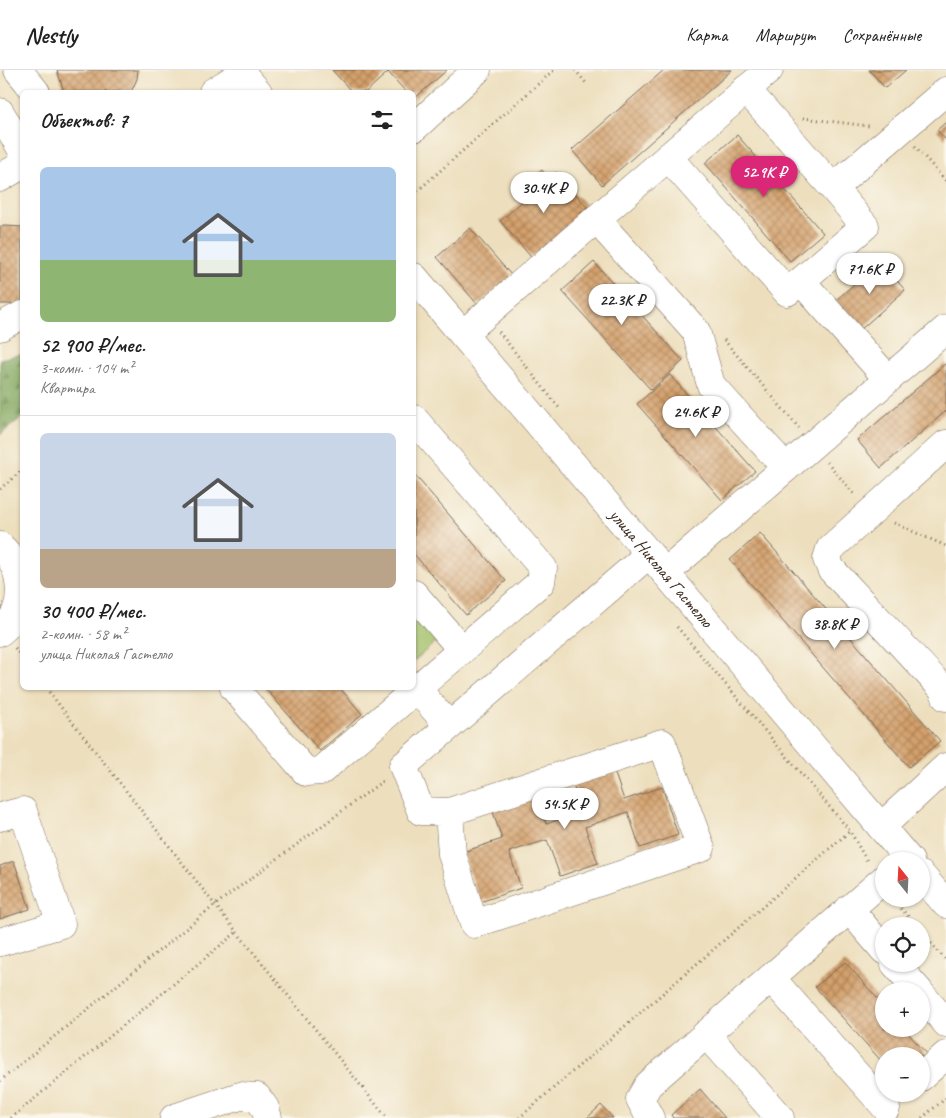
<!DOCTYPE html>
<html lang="ru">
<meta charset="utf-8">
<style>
:root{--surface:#fff;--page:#f2f2f2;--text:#222;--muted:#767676;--line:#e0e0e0;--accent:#db2777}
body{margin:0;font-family:Caveat,sans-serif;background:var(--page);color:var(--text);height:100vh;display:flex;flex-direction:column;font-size:19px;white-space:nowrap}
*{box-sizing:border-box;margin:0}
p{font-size:16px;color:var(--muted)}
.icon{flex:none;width:28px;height:28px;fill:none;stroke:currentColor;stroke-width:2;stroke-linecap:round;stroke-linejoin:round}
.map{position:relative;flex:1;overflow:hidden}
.details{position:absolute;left:20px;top:20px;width:396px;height:600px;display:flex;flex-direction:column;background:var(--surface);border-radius:8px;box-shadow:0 1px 4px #0004}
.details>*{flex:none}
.needle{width:32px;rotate:342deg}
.tools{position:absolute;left:875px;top:782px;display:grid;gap:10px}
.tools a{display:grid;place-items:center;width:55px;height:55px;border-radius:50%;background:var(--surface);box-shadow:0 1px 4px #0004;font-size:25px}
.price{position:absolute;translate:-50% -42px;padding:0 11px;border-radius:18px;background:#fff;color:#222;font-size:16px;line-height:32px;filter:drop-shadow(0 1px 2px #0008)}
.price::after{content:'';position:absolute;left:50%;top:30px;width:15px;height:11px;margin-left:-8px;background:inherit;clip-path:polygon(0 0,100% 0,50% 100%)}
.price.on{background:var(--accent);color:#fff}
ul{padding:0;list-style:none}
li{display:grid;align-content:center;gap:10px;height:265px;padding:0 20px}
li+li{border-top:1px solid var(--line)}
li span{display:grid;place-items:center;height:155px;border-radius:8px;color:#555}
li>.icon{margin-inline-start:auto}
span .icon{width:90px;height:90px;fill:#fffc;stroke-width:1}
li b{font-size:21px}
h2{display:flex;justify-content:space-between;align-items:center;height:60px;padding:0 20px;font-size:21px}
header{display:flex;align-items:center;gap:30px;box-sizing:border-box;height:70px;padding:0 25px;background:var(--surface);border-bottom:1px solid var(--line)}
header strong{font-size:24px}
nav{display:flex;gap:28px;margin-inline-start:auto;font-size:18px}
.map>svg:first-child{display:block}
.green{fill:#a1c069;stroke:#6e7544}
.forest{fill:url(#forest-firs);stroke:#5e683e}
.building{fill:url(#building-cross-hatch)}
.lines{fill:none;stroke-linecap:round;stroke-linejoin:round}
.minor-casing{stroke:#796956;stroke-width:29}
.path{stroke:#796956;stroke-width:3;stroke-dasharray:1 4;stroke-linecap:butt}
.minor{stroke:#fff;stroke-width:28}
.labels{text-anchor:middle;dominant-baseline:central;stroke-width:4;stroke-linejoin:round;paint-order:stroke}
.street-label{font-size:18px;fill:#3b2a1e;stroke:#fbf7ec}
</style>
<header>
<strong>Nestly</strong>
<nav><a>Карта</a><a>Маршрут</a><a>Сохранённые</a></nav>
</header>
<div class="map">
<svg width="946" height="1048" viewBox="0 0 946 1048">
<defs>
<pattern id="forest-firs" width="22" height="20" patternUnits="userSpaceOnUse" patternTransform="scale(1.25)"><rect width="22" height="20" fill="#80a65d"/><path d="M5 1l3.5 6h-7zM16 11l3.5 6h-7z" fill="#6a874c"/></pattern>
<pattern id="building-cross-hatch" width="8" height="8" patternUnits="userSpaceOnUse" patternTransform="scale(1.25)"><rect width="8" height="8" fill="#d4a06c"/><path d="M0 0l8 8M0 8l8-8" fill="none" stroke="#ad8358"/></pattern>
</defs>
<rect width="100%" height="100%" fill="#fbf7ec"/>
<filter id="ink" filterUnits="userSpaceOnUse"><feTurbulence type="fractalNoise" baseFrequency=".02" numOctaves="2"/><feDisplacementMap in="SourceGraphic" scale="10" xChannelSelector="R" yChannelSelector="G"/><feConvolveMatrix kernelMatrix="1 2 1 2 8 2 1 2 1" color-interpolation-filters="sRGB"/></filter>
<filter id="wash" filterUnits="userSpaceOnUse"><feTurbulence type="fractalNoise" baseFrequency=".0096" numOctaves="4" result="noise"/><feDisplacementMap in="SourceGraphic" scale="20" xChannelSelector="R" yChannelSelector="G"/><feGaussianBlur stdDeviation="1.12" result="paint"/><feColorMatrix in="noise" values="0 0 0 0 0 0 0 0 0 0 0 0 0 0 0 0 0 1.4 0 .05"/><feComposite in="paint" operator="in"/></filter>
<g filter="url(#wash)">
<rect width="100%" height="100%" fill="#eddfbe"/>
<path class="green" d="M414,540l25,29 -25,22z"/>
<path class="forest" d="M22,284v63l-22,18v-76z"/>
<g id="blocks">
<path class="building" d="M57,0h81l-1,9 -6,13h-67z
M332,0h54l2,2 -22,20h-14z
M391,0h56l-33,29v-7h-8l-18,-20z
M664,0h68l-130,115 -30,-35z
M869,0h37l-21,18z
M946,52v18l-9,-10z
M737,65l86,98 -33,28 -85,-98z
M542,100l7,8 7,-6 31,35 -7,6 2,2 -12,12 -2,-3 -8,8 2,2 -11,10 -2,-3 -18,16 -31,-36 41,-36 -7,-8z
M5,156l17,1v77h-22v-77z
M470,158l42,48 -34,29 -41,-48z
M880,191l25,29 -45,40 -25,-29z
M594,192l89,99 -32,29 -89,-99z
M946,293v48l-65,57 -24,-28z
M670,305l85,96 -33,29 -85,-96z
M414,404l92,107 -40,34 -52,-61z
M760,463l180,208 -31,26 -179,-207z
M265,618h75l22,26 -42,37z
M612,695l12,35 38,-13 16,48 -38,13 -12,-36 -43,15 13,36 -38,13 -13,-36 -38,12 12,36 -41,14 -17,-50 39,-13 -11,-33 43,-15 12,33 36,-12 -11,-33z
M14,791l16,48 -30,10v-53z
M845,892l39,44v23h20l26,28 -9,8v-9h-37v8l-69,-77z
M700,1019l25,29h-52l-2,-3z
M601,1035l12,13h-26z"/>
</g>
</g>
<g filter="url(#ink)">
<use href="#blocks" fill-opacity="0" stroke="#796956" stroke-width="1"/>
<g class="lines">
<g class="minor-casing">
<g id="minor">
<path d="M18,0l18,22"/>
<path d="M239,0l19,22"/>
<path d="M746,19l87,99 113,-97"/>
<path d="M213,22l29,-18"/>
<path d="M0,42l22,38"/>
<path d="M414,58l63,-58"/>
<path d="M668,87l119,135 14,-11"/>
<path d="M0,108l22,-13"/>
<path d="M833,118l32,38 -64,55 87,98"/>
<path d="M596,149l100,112 15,54 75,83"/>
<path id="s1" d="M414,207l496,584"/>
<path d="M0,257l22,-12"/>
<path d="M463,264l306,-264"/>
<path d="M946,374l-116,105 -3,10 4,10 112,120 3,8"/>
<path d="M0,476c25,22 28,65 0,86"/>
<path d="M665,503l281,-244"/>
<path d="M414,524l48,56"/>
<path d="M234,618l72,84 15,-1 220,-189 2,-14 -129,-149"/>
<path d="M417,619l32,37"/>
<path d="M449,742l3,42 22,70 227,-76 -39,-105 -213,69 -28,-1 -18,-45 246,-212"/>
<path d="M0,747l23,-6 38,113 -61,18"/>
<path d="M881,757l65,-60"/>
<path d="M921,805l25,29"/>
<path d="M849,839l35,41"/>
<path d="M895,894l24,27"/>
<path d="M771,908l115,130"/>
<path d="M921,924l25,29"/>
<path d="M706,964l74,84"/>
<path d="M921,1007l25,-22"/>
<path d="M174,1048l66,-22 17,1 8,11 3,10"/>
<path d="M650,1048l-10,-19 8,-14 236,-206"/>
</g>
</g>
<path class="path" d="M575,0l11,13
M803,48l66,8
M915,76l31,35
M414,124l140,-124
M414,162l1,2
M499,262l61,77
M724,270l75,88
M827,392l28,33
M0,419l22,-19
M894,453l52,23
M677,557l173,204 18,32
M15,578l7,9
M46,618l169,217 172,213
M894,831l23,25
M921,862l25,28
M0,1011l215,-176 169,-125
M11,1048l227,-187
M519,1048l331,-287
M922,1048l24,-20"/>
<use href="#minor" class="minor"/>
</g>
</g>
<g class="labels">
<g class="street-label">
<text stroke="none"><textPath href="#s1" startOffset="382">улица Николая Гастелло</textPath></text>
</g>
</g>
</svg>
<div class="tools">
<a><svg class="needle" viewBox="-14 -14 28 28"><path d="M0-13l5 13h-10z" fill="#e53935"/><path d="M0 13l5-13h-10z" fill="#767676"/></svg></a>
<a><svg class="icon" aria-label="locate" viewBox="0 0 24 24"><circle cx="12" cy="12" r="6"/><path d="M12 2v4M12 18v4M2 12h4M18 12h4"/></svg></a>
<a>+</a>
<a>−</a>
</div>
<b class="price on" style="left:764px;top:128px">52.9K ₽</b>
<b class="price" style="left:544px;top:144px">30.4K ₽</b>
<b class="price" style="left:870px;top:225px">71.6K ₽</b>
<b class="price" style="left:622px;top:256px">22.3K ₽</b>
<b class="price" style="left:696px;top:368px">24.6K ₽</b>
<b class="price" style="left:835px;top:580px">38.8K ₽</b>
<b class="price" style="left:565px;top:760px">54.5K ₽</b>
<section class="details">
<h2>Объектов: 7<svg class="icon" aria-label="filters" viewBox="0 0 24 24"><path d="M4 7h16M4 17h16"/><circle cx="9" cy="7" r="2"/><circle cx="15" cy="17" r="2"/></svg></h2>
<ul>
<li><span style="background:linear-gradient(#a9c7e8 60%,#8fb573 0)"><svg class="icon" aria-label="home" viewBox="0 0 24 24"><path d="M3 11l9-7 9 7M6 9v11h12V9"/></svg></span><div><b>52 900 ₽/мес.</b><p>3-комн. · 104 m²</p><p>Квартира</p></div></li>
<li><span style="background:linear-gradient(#c9d6e8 75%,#b9a48a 0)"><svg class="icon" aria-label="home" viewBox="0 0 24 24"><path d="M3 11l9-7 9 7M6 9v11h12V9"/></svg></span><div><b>30 400 ₽/мес.</b><p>2-комн. · 58 m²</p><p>улица Николая Гастелло</p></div></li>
</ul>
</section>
</div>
